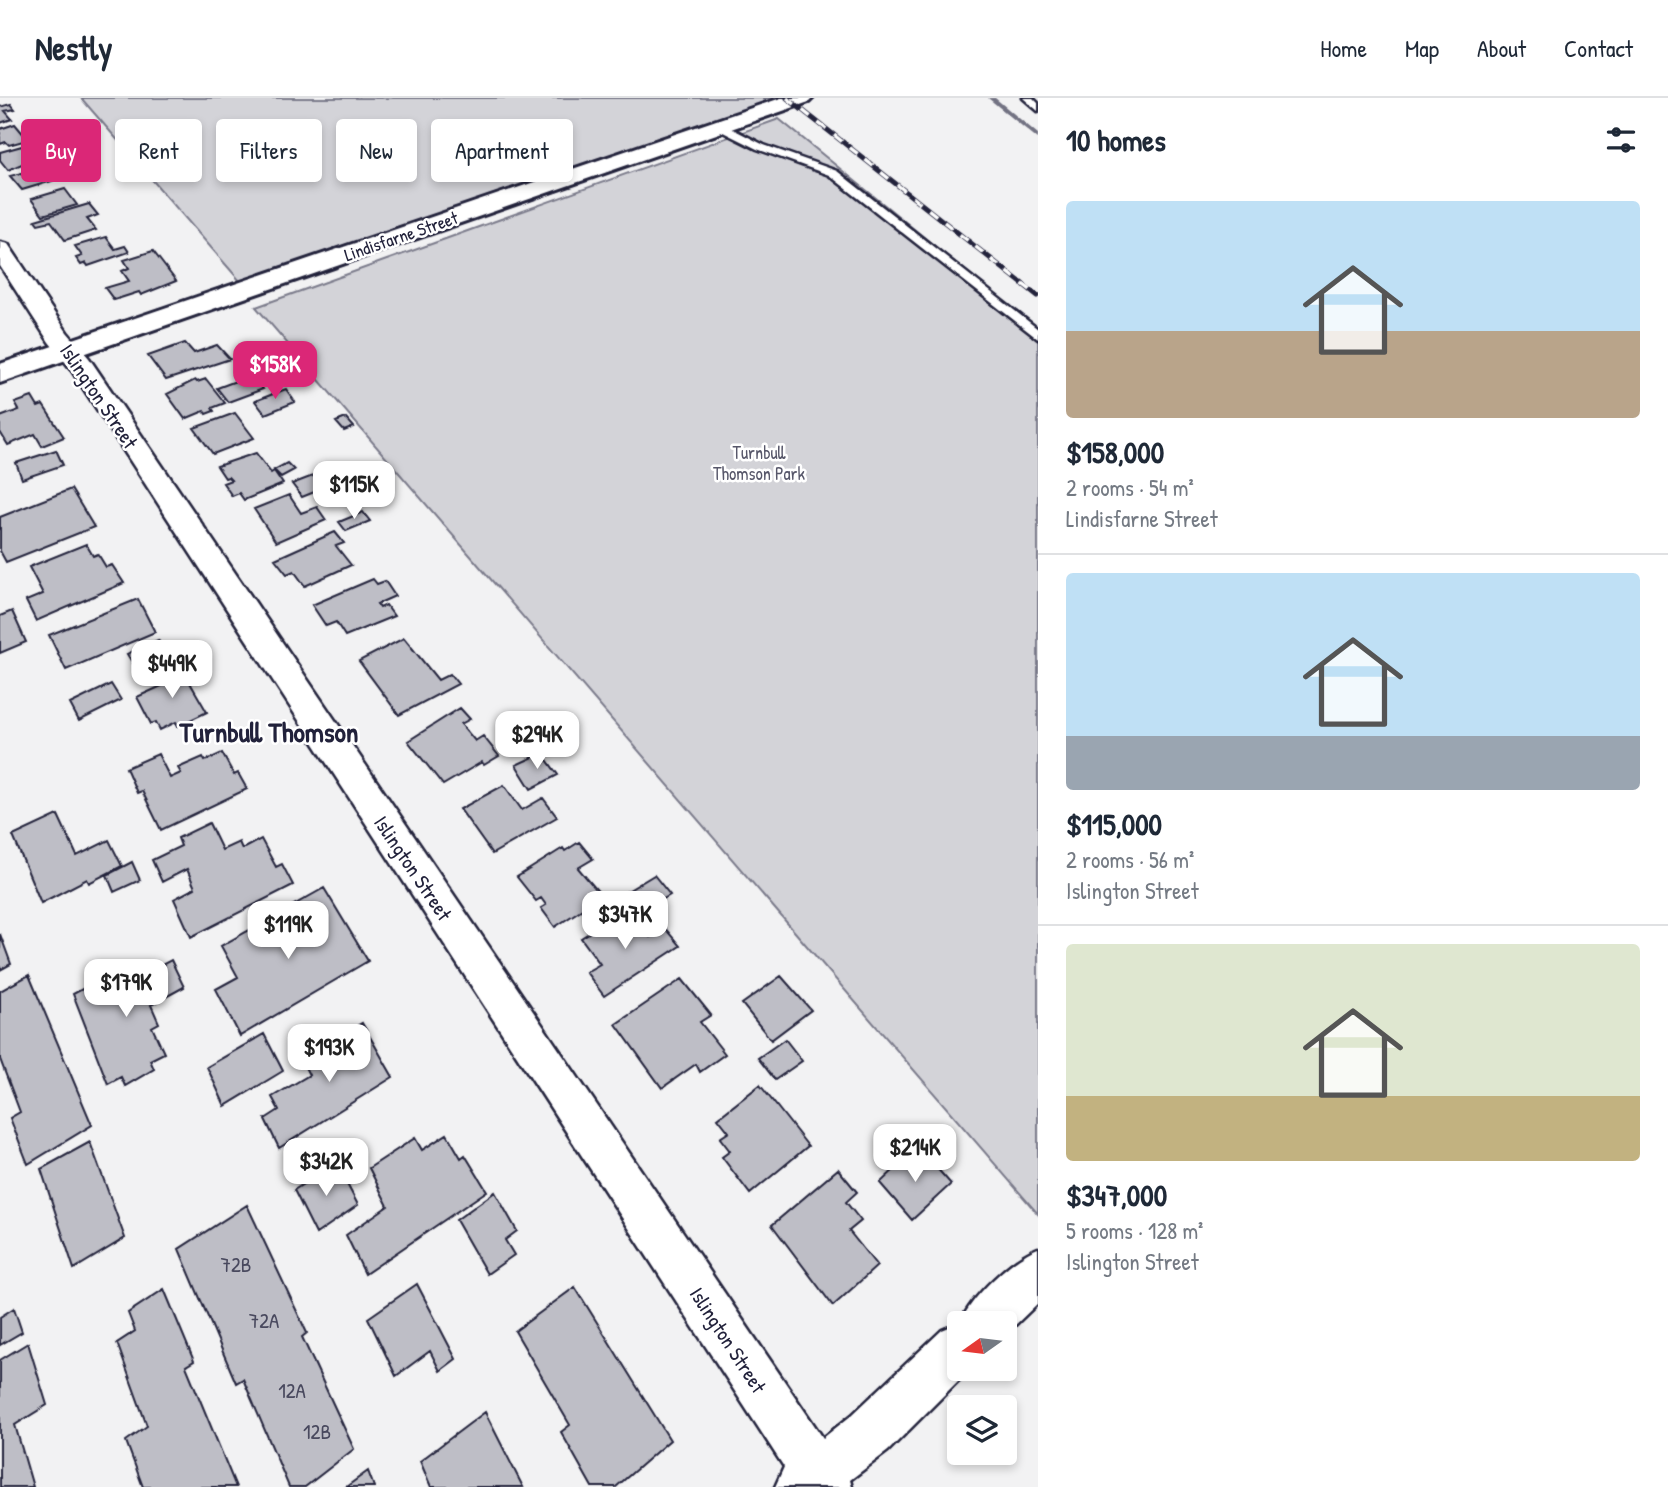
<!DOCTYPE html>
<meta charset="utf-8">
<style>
:root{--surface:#fff;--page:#f6f6f7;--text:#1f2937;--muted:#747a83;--line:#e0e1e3;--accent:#db2777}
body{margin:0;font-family:"Patrick Hand",sans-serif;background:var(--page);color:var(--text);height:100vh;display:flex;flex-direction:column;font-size:26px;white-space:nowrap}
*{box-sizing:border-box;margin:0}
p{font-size:23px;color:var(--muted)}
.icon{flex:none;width:38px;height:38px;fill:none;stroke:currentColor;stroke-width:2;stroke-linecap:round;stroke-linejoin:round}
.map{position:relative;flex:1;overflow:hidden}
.sheet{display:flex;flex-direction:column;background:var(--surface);width:630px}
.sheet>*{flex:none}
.banner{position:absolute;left:21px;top:21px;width:665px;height:63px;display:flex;gap:14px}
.needle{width:46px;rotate:256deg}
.tools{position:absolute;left:947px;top:1213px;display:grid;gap:14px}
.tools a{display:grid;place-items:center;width:70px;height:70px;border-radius:7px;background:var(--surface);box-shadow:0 4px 10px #0003;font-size:35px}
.price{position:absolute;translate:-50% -60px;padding:0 16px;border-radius:14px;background:#fff;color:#222;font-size:23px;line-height:46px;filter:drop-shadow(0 2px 4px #0008)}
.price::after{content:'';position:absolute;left:50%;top:42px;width:21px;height:16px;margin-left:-10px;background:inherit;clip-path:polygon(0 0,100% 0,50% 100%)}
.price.on{background:var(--accent);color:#fff}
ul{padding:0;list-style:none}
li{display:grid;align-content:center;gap:14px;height:371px;padding:0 28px}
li+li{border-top:2px solid var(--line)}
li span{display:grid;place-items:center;height:217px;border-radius:7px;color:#555}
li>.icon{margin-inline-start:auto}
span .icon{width:126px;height:126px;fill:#fffc;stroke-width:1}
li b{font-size:30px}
h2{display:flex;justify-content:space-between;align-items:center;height:84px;padding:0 28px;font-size:30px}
.pill{padding:0 24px;border-radius:7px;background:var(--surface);box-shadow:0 4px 10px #0003;font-size:24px;line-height:63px}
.pill.on{background:var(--accent);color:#fff}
header{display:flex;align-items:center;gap:42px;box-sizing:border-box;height:98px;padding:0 35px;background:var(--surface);border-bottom:2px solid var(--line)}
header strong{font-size:33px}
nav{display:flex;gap:38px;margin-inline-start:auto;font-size:24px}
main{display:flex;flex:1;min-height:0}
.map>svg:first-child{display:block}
.green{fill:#d3d3d8;stroke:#7a7a8a;stroke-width:2}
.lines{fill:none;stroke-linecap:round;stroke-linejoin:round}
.stream{fill:#727282;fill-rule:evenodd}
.building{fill:#bebec6;stroke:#22223b;stroke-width:2}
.lane-casing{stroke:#22223b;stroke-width:5}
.street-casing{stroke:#22223b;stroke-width:5}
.secondary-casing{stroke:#22223b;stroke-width:6}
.lane{fill:#fff;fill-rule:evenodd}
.street{fill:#fff;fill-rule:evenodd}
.secondary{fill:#fff;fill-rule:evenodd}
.rail-casing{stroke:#22223b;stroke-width:5}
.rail{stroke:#fff;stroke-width:3.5;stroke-dasharray:10;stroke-linecap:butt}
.labels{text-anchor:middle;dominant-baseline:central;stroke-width:5;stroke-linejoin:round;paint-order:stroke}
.far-street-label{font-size:18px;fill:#22223b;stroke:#fff}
.far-park-label{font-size:18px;fill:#57576a;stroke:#fff}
.street-label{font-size:21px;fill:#22223b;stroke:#fff}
.near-number-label{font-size:21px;fill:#49495e}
.district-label{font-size:28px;font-weight:bold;fill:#22223b;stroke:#fff}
</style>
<header>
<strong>Nestly</strong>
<nav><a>Home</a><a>Map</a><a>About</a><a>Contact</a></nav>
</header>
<main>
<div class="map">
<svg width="1038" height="1389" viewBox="0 0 1038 1389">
<rect width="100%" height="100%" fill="#f2f2f3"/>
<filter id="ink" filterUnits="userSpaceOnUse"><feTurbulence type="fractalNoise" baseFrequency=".0143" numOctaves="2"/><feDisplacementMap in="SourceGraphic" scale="14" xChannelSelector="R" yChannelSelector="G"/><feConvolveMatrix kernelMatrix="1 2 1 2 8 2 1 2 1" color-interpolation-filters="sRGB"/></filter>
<g filter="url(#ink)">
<path class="green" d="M81,0h693l1,1 -535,182z
M779,21l259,211v884l-782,-907z"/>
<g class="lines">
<path class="stream" d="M988,0h7l43,36v5z"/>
</g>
<path class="building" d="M11,6l4,5 -10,2 7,8 -12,4v-16z
M15,26l10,12 5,-2 4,4 -25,7 -3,-3 -6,2v-15z
M53,29l5,5 -23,7 -4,-5z
M22,48l7,8 10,-3 4,4 -35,15 -8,-10v-8z
M52,67l5,5 -12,3 7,8 -30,9 -12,-14z
M65,91l12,16 -34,10 -12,-16z
M89,106l9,11 -11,4 9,11 -31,10 -14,-19 -13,3 -3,-4z
M106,139l9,12 10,-3 4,6 -41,14 -2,-3 -5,2 -5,-7 6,-2 -7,-10z
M153,153l23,30 -35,14 -2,-3 -25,8 -9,-12 24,-7 -7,-10 7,-3 -5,-8z
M185,245l9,10 23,-8 13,14 -64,21 -18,-24z
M252,277l11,14 -35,13 -11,-14z
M206,281l19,24 -13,5 2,3 -8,3 -2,-3 -19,8 -18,-25 28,-14 2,2z
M286,291l9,13 -30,12 -10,-13z
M32,299l6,10 5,-2 21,32 -22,9 -7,-12 -27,11 -8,-13v-15l19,-7 -4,-7z
M235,315l19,25 -41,16 -19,-26z
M346,320l8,9 -10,4 -8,-9z
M56,352l7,15 -41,14 -6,-16z
M256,355l15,20 3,-2 9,13 -39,16 -5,-7 -7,3 -9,-13 8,-3 -3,-3 -3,1 -8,-12z
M287,365l7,7 -13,7 -7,-7z
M318,376l9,13 -25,10 -10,-13z
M367,387l8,10 -15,7 -8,-11z
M71,391l23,38 -88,35 -6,-11v-34z
M289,397l12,18 16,-6 9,13 -50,22 -22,-33z
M363,414l7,9 -24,10 -7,-9z
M335,434l9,11 -8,3 15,19 -46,21 -11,-15 -7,3 -12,-15z
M86,446l7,12 5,-2 8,13 6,-2 12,18 -88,38 -10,-20 17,-7 -14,-27z
M373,481l4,5 8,-3 10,15 -18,8 3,4 6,-3 8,11 -49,20 -9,-14 -10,4 -14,-21z
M138,501l17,33 -89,38 -17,-35z
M12,513l14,31 -26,11v-37z
M404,540l34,42 12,-6 8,10 -59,31 -40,-54z
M158,542l8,13 -31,14 -8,-13z
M178,564l29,50 -29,14 -2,-4 -16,8 -4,-8 -5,2 -14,-27 29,-13 -8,-13z
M111,586l10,16 -42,21 -9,-17z
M460,610l10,11 -9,5 14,17 8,-5 16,20 -15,9 -2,-3 -39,23 -35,-44z
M222,655l12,22 4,-2 9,16 -86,41 -19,-39 -5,2 -11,-25 32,-14 12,24 11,-5 -3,-5 25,-11 2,4z
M542,655l16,22 -27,14 -15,-24z
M504,687l18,25 21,-12 14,19 -65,37 -32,-45z
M58,717l19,41 32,-16 13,26 -33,17 -2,-4 -46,24 -28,-67z
M209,725l13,27 17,-8 3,7 19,-10 15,28 6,-3 11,21 -102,52 -17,-38 21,-11 -8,-19 -25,13 -10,-22 29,-14 -3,-8z
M579,744l14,17 -15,9 24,28 -47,31 -14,-19 5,-3 -5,-7 -5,3 -19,-24 46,-29 2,3z
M132,764l8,18 -26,12 -7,-17z
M654,777l16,20 -33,20 -16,-20z
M324,790l44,73 -128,75 -24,-47 22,-12 -17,-31z
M627,811l23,28 14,-10 16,19 -76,50 -18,-24 14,-8 -19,-26z
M0,836l11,30 -11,6z
M171,862l13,27 -33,18 8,18 -7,4 12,26 -14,7 4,9 -29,17 -4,-9 -13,7 -35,-90 58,-31 6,15z
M29,877l63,150 -64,39 -18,-46 10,-6 -20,-53v-68z
M781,878l30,34 -40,30 -29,-36z
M682,881l29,36 -11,7 25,32 -25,18 -4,-8 -34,24 -46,-64z
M362,925l31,54 -114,71 -14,-29 14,-9 -7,-13 37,-22 -8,-16z
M264,936l19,37 -58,35 -18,-39z
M785,941l17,22 -27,19 -17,-22z
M760,987l48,61 -58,48 -28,-37 8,-6 -10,-13 9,-6 -11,-14z
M447,1036l14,24 4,-3 22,36 -122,83 -19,-39 42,-29 -19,-38 46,-30 7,12z
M90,1044l35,96 -51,31 -33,-100z
M918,1049l33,37 -39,36 -32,-37z
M336,1065l22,42 -42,29 -22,-44z
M838,1071l19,23 -11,10 15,19 -12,10 28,35 -44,40 -61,-81z
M495,1094l22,39 -12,9 9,15 -27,19 -31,-54z
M247,1107l60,128 -5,4 52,112 -49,38h-16l-46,-108 -7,4 -57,-134z
M417,1186l39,75 -16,12 -10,-20 -34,25 -28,-58z
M575,1189l95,153 -54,47h-24l-31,-55 9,-7 -55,-94z
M164,1191l30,72 -8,5 50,121h-93l-17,-46 21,-15 -30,-83 18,-12 -7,-18z
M14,1210l8,24 -22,13v-28z
M28,1245l19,62 -32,20 18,62h-33v-127z
M485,1314l38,75h-92l-11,-26z
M368,1373l6,16h-28z"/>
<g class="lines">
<g class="lane-casing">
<path id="lane" d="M1023,0h10l5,5v8z
M715,26h8l41,21 73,26 201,158v10l-209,-164 -72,-26 -42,-21z"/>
</g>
<g class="street-casing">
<path id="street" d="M0,144l8,2 59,88 22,26 734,1080 29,-23 90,-85 17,-7v45h12l-83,83 -38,29 2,7h-77l9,-20 -714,-1099 -21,-26 -49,-76z
M1038,1150v55l-34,33v-13h-44c12,-27 51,-64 78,-75z"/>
</g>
<g class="secondary-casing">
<path id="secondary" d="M781,0h32l-4,4 -809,281v-19z"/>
</g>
<use href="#lane" class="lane"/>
<use href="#street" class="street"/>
<use href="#secondary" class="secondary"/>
<g class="rail-casing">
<path id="rail" d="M787,0l251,198"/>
</g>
<use href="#rail" class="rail"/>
</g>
</g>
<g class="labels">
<g class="far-street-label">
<text transform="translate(401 138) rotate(-19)">Lindisfarne Street</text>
</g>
<g class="far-park-label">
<text x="759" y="354">Turnbull<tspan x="759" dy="21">Thomson Park</tspan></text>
</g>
<g class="street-label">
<text transform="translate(99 298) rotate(56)">Islington Street</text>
<text transform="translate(413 770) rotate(56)">Islington Street</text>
<text transform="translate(728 1242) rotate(57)">Islington Street</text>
</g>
<g class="near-number-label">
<text x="236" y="1166">72B</text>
<text x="264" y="1222">72A</text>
<text x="292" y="1292">12A</text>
<text x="317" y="1333">12B</text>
</g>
<g class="district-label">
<text x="269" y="634">Turnbull Thomson</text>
</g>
</g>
</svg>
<div class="tools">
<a><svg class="needle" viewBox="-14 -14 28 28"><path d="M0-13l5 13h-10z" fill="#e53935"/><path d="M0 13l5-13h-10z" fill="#747a83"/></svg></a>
<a><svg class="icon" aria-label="layers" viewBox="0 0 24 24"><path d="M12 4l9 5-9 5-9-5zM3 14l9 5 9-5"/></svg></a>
</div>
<b class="price on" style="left:275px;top:303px">$158K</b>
<b class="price" style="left:354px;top:423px">$115K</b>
<b class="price" style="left:172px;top:602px">$449K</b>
<b class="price" style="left:537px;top:673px">$294K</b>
<b class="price" style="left:625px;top:853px">$347K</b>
<b class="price" style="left:288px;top:863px">$119K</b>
<b class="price" style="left:126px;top:921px">$179K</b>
<b class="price" style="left:329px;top:986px">$193K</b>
<b class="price" style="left:915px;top:1086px">$214K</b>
<b class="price" style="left:326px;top:1100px">$342K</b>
<div class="banner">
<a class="pill on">Buy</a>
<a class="pill">Rent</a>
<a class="pill">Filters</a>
<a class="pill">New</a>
<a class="pill">Apartment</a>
</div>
</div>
<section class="sheet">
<h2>10 homes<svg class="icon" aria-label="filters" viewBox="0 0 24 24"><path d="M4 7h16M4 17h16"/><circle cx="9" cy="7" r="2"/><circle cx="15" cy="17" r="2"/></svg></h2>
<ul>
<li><span style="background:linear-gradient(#bfe0f5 60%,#b9a48a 0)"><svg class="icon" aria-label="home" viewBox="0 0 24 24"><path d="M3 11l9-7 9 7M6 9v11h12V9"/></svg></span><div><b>$158,000</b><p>2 rooms · 54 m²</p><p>Lindisfarne Street</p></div></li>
<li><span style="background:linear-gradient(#bfe0f5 75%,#9aa5b1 0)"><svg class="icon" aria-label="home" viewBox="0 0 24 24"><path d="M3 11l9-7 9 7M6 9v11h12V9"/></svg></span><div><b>$115,000</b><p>2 rooms · 56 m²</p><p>Islington Street</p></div></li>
<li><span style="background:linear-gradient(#dfe7d0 70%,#c2b280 0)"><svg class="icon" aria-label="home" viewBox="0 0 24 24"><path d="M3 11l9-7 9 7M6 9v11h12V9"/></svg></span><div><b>$347,000</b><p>5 rooms · 128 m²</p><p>Islington Street</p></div></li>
</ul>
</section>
</main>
